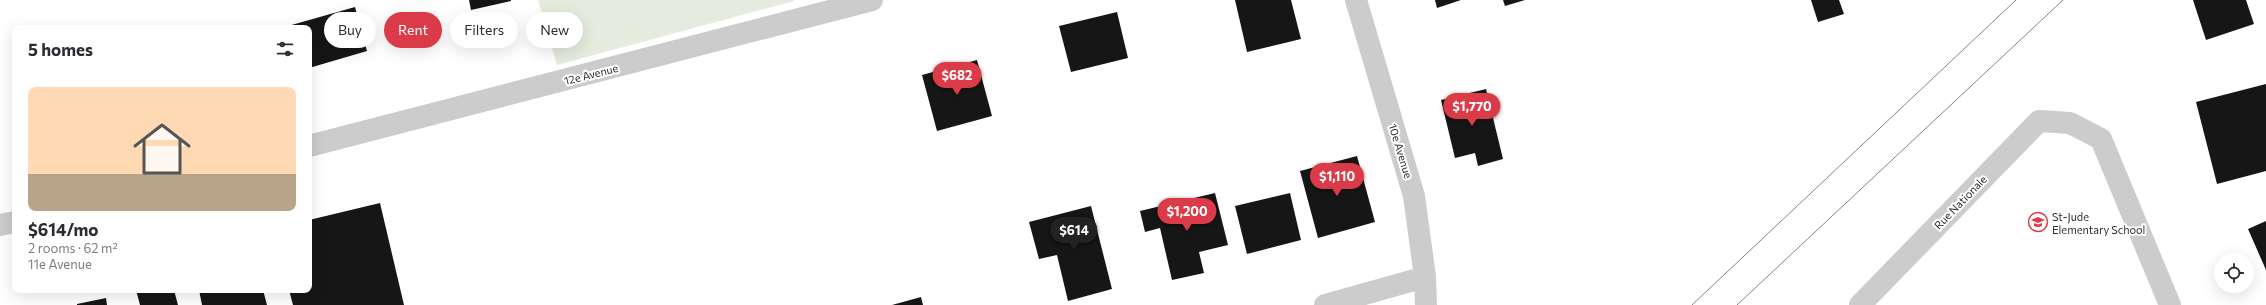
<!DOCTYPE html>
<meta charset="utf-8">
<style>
:root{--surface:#fff;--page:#f7f7f7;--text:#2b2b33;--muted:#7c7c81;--line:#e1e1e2;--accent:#db3b48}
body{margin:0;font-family:Commissioner,sans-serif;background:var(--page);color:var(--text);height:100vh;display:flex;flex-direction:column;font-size:15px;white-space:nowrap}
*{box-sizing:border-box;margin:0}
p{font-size:13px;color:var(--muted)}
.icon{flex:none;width:22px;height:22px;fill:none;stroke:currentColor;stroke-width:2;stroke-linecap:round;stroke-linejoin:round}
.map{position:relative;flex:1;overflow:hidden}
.panel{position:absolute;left:12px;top:25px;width:300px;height:268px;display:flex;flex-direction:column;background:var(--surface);border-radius:8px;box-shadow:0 4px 16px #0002}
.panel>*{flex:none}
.top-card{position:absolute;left:324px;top:12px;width:380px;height:36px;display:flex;gap:8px}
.buttons{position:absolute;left:2214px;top:253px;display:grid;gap:8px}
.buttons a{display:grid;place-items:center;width:40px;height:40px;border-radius:50%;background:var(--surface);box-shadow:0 4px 16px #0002;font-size:20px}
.price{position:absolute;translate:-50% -34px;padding:0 9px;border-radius:14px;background:var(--accent);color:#fff;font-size:13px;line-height:26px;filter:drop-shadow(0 1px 2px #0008)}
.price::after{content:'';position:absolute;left:50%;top:24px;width:12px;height:9px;margin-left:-6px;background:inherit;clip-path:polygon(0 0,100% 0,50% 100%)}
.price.current{background:#222;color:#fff}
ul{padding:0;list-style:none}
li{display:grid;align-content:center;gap:8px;height:212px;padding:0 16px}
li+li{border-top:1px solid var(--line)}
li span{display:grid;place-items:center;height:124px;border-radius:8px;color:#555}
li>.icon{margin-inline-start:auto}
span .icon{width:72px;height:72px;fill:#fffc;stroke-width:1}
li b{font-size:17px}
h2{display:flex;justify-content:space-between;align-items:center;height:48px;padding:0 16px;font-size:17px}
.pill{padding:0 14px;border-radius:18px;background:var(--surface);box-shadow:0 4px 16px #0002;font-size:14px;line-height:36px}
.pill.current{background:var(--accent);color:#fff}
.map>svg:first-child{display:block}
.green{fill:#e5ebdd}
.building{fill:#161616}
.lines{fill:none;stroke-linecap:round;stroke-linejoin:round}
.street{stroke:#ccc;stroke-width:22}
.tram{stroke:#848484;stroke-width:1}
.labels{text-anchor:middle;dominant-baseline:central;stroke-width:4;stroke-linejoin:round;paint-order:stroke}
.street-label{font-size:11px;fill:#2f2f2f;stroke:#fff}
.poi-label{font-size:11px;fill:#2f2f2f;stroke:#fff;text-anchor:start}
</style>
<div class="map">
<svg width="2266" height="305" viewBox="0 0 2266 305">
<rect width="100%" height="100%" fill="#fff"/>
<path class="green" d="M538,0h256v1l-237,64z"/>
<path class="building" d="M469,0h42v1l-40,9z
M1235,0h56l10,39 -54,13z
M1435,0h26l-24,8z
M1503,0h22l-20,6z
M1811,0h28l5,14 -26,8z
M2193,0h53l8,24 -48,16z
M355,7l12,44 -58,17v-40h-21v-2z
M1117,12l11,46 -57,14 -12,-46z
M977,60l15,56 -55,15 -15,-56z
M2266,84v87l-49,13 -21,-82z
M1486,89l17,70 -25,7 -3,-13 -20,5 -14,-58z
M1357,156l18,66 -57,16 -18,-67z
M1215,193l13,52 -29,7 5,21 -32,7 -12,-52 -15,4 -5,-21z
M1290,193l11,47 -54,14 -12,-48z
M380,203l24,102h-111l-4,-15h20v-70z
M1091,206l21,83 -44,12 -11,-46 -18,4 -10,-37z
M2266,221v49l-18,-41z
M136,290h38l4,15h-38z
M199,290h64l4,15h-65z
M921,297l2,8h-31z
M106,298l1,7h-30v-1z"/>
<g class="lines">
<path class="street" d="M1356,0l58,196 11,81 1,28
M309,146l563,-146
M0,225l15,-3
M1325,305l100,-28
M1860,305l179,-184 31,2 31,16 69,166"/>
<path class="tram" d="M1692,305l324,-305
M1737,305l326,-305"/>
</g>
<defs>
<g id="school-ring" transform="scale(1)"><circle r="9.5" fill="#fff" stroke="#db3b48" stroke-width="1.5"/><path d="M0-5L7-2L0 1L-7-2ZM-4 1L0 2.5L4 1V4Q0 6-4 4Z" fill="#db3b48"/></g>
</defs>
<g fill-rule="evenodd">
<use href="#school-ring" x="2038" y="222"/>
</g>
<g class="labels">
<g class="street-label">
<text transform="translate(591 74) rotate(-14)">12e Avenue</text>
<text transform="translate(1401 151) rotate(73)">10e Avenue</text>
<text transform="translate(1960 202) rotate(-46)">Rue Nationale</text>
</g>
<g class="poi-label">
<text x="2052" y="216">St-Jude<tspan x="2052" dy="13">Elementary School</tspan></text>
</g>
</g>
</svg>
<div class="buttons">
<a><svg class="icon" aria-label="locate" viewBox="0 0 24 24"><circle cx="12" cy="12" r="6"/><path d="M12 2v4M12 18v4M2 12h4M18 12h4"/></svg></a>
</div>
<b class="price" style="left:957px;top:96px">$682</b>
<b class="price" style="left:1472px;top:127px">$1,770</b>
<b class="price" style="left:1337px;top:197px">$1,110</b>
<b class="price" style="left:1187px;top:232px">$1,200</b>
<b class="price current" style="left:1074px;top:251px">$614</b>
<div class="top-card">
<a class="pill">Buy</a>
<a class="pill current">Rent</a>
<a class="pill">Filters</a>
<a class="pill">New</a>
</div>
<section class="panel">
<h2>5 homes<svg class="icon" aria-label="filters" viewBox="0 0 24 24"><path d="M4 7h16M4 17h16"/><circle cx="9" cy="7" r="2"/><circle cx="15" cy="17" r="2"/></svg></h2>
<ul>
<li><span style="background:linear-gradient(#ffd9b3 70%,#b9a48a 0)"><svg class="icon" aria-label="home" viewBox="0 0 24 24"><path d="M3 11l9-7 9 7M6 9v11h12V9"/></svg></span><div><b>$614/mo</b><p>2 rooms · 62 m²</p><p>11e Avenue</p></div></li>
</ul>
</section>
</div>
